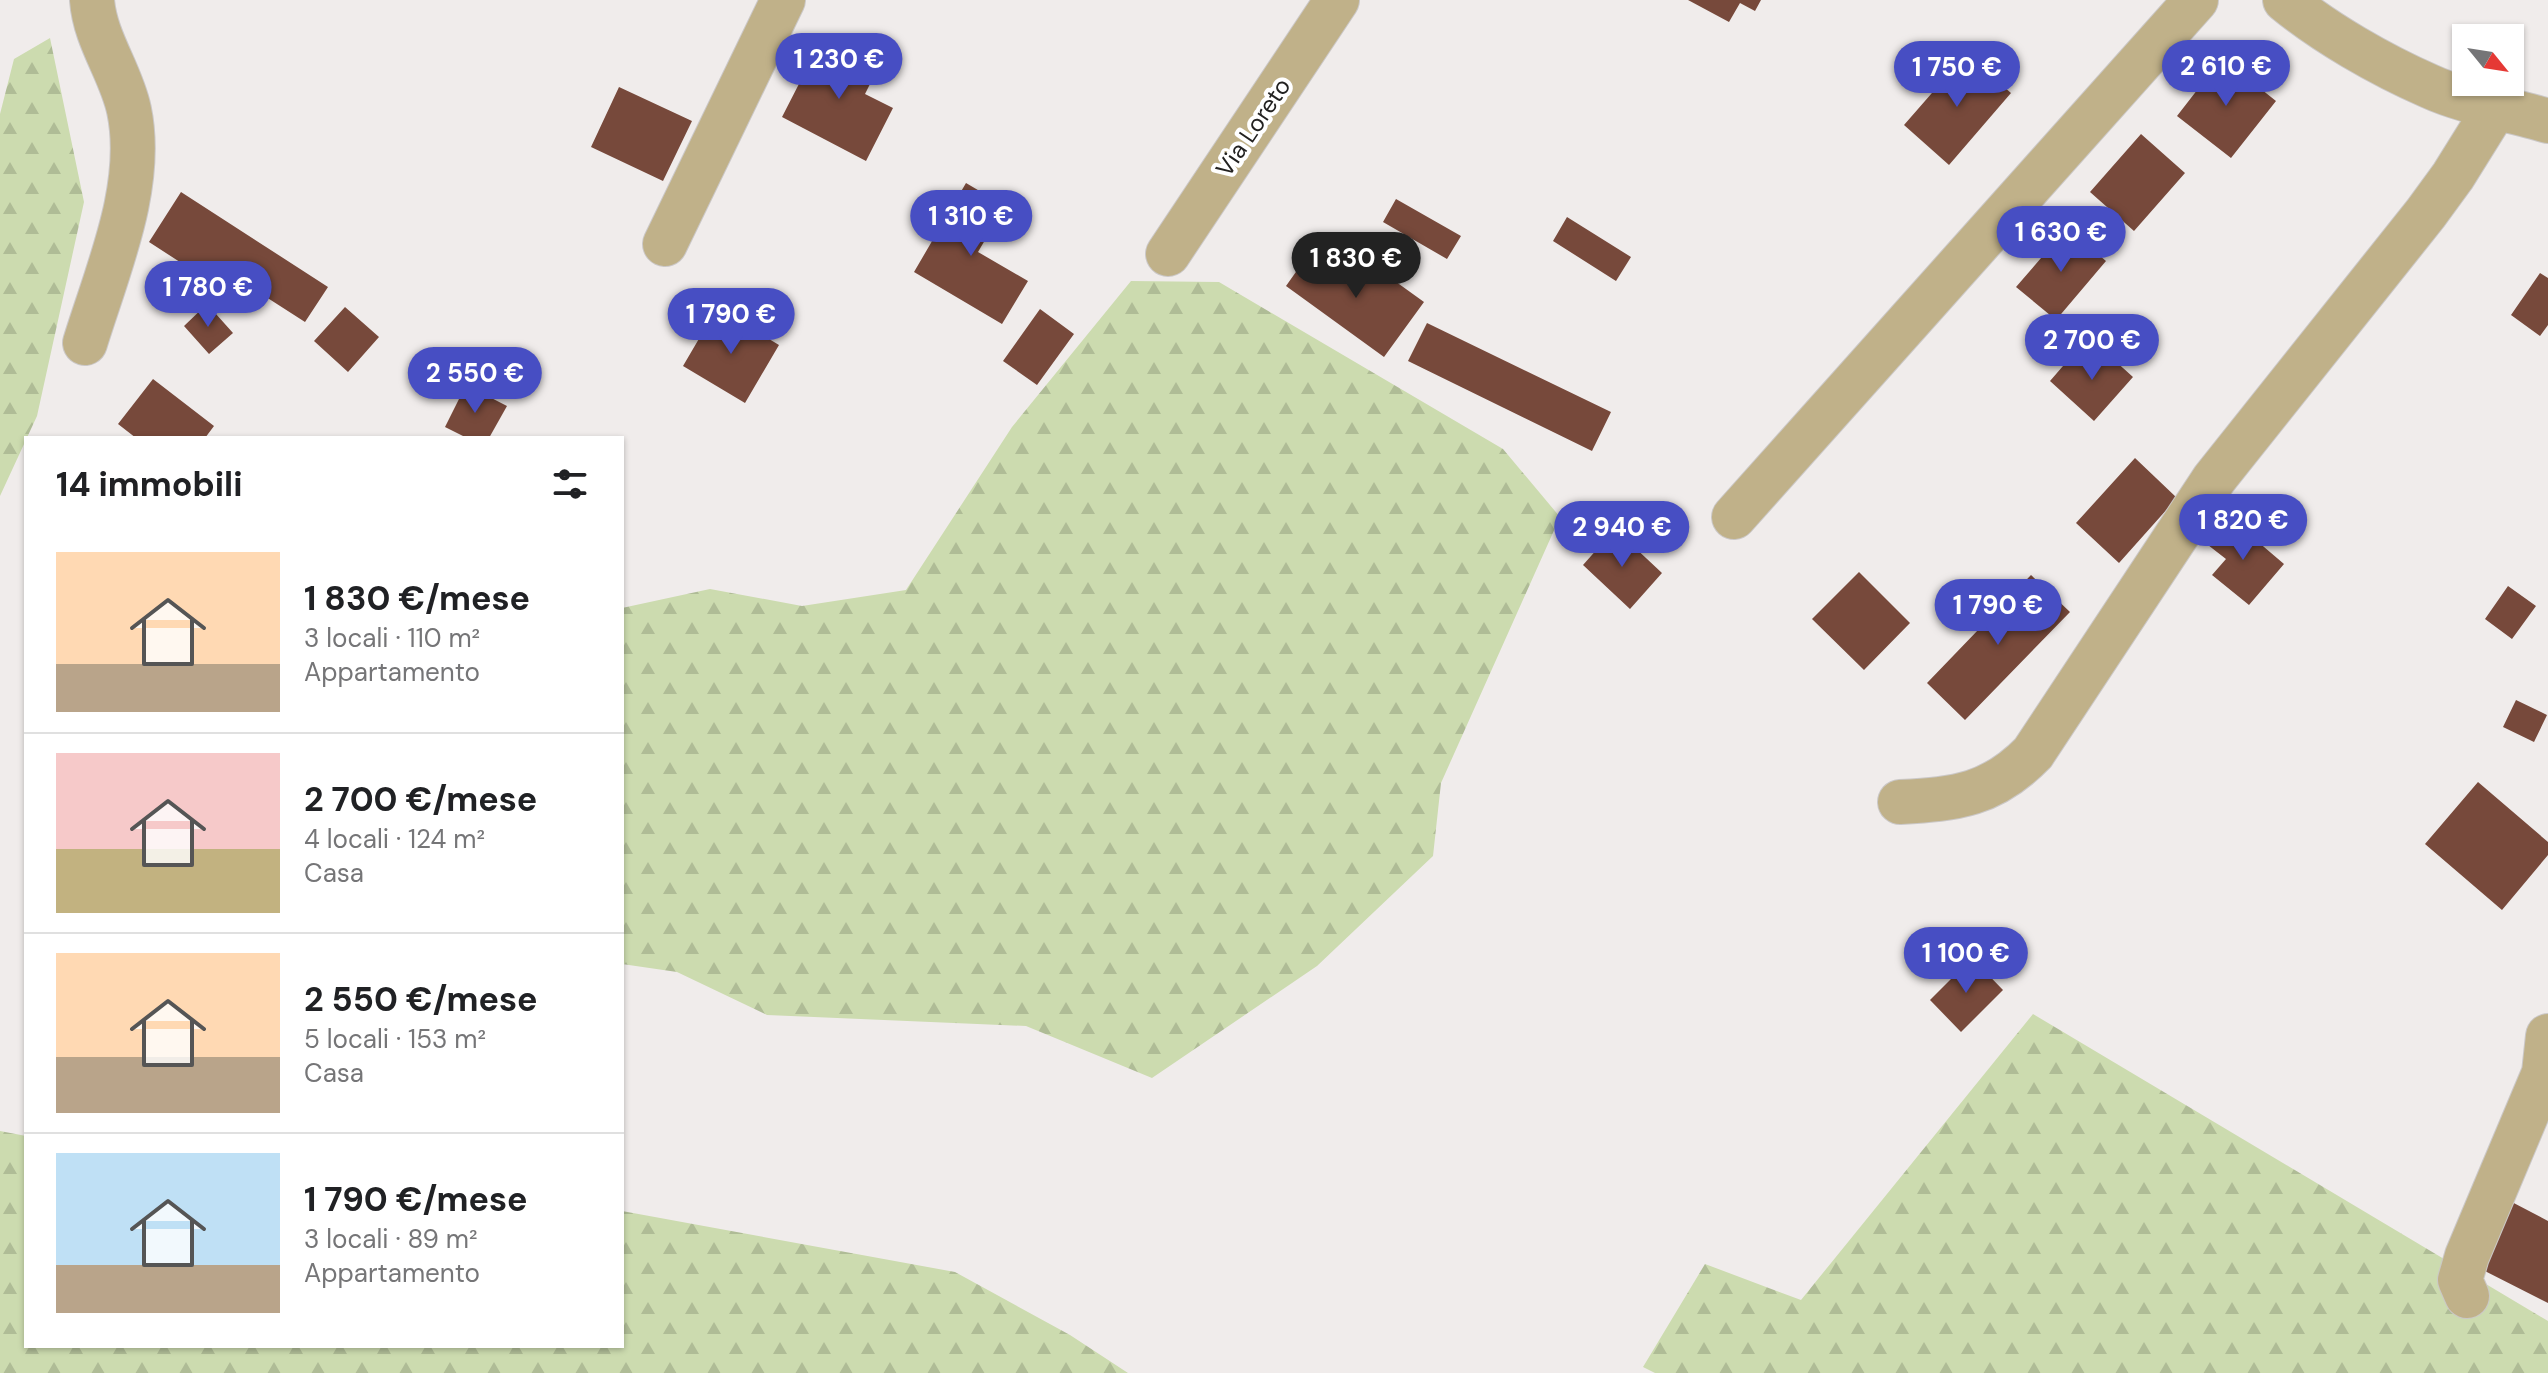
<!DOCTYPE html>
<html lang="it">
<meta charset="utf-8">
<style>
:root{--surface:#fff;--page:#f2f2f2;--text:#202124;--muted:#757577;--line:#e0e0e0;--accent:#474ec3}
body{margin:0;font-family:"DM Sans",sans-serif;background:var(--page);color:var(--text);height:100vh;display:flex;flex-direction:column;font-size:30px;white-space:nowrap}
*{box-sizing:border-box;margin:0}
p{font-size:26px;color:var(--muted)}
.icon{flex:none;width:44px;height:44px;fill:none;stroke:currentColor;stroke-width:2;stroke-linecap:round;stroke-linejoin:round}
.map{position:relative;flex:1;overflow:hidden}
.sheet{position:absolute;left:24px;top:436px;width:600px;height:912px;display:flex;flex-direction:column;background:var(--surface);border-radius:0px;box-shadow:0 2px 6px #0004}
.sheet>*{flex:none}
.needle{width:52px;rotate:120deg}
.buttons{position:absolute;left:2452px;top:24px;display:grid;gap:16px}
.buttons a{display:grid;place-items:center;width:72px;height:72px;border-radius:0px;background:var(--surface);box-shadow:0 2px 6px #0004;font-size:40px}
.price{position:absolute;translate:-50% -68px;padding:0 18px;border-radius:28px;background:var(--accent);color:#fff;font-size:26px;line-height:52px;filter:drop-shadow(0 2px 4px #0008)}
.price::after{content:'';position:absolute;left:50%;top:48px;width:24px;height:18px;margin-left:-12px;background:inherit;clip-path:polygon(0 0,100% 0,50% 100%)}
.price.selected{background:#222;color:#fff}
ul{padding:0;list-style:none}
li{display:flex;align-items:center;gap:24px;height:200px;padding:0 32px}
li+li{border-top:2px solid var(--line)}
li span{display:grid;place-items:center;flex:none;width:224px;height:160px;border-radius:0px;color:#555}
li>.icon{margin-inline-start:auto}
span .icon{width:96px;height:96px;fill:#fffc;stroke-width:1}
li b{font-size:34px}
h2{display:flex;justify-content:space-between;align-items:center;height:96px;padding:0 32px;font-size:34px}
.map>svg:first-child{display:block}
.forest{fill:url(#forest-firs)}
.building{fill:#77493b}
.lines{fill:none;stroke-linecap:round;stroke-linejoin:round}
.minor-casing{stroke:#cbc8c7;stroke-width:46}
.minor{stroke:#c0b189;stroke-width:44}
.labels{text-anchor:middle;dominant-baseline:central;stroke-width:8;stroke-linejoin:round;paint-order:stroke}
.street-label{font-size:24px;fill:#232221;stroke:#fff}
</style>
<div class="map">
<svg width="2548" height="1373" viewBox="0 0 2548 1373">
<defs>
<pattern id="forest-firs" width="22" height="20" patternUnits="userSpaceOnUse" patternTransform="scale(2)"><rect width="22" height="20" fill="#ccdbaf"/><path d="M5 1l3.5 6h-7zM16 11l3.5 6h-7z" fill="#afbc96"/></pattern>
</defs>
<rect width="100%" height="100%" fill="#f0eceb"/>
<path class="forest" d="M50,38l34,164 -47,214 -37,80v-382l14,-55z
M1131,281l88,1 284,167 57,68 -119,266 -8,73 -116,110 -165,112 -126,-52 -259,-11 -90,-43 -55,-8v-356l88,-19 92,17 104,-16 106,-163z
M2033,1014l515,307v52h-893l-12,-6 62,-103 96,36z
M0,1131l26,5v210h596v-135l333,61 115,63 58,38h-1128z"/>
<path class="building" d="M1688,0h73l-6,11 -15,-8 -11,19z
M822,39l56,29 -13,26 28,14 -27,53 -84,-44z
M1966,54l45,39 -62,72 -45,-40z
M2222,58l54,43 -45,57 -54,-42z
M619,87l73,34 -29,60 -72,-34z
M2141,134l44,39 -51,58 -44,-39z
M966,183l39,23 -27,46 50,29 -26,43 -88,-52z
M181,192l147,95 -23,35 -56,-36 -9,15 -91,-59z
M1396,199l65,37 -14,23 -64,-37z
M1567,217l64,40 -15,24 -63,-40z
M2067,228l39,33 -50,59 -40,-33z
M1315,245l48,35 11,-14 50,36 -40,55 -98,-71z
M2540,273l8,5v47l-8,11 -29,-21z
M207,304l26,29 -24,21 -25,-28z
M345,307l34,30 -31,35 -34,-31z
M717,308l62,37 -34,58 -62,-37z
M1040,309l34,25 -37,51 -34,-24z
M1427,323l184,89 -19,39 -184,-90z
M2103,350l30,27 -39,44 -44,-40 26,-30 15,13z
M153,379l61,47 -9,12h-69l-18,-14z
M466,385l41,21 -18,32h-22l-22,-11z
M2135,458l42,40 -58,65 -43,-40z
M2230,518l54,46 -35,41 -37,-30 14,-16 -18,-14z
M1615,529l47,44 -32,36 -47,-44z
M1859,572l51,51 -46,47 -52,-51z
M2031,575l39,37 -105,108 -38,-37z
M2508,586l28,20 -24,33 -27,-20z
M2516,700l31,15 -13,27 -31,-15z
M2478,782l70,60v13l-46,55 -77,-66z
M1972,958l31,32 -42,42 -31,-32z
M2508,1200l40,21v82l-73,-37z"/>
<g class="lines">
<g class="minor-casing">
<path id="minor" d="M2285,0c40,33 96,65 144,86 37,17 80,23 119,35
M665,244l118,-244
M1168,254l169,-254
M85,343c22,-72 60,-157 44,-233 -8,-38 -34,-70 -37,-110
M1734,517l462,-517
M1900,802c57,-3 92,-7 133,-49l181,-274 212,-266 27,-37 43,-69
M2467,1296l-7,-16 7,-24 77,-183 4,-37"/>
</g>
<use href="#minor" class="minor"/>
</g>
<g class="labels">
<g class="street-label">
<text transform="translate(1253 127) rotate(-56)">Via Loreto</text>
</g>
</g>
</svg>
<div class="buttons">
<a><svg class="needle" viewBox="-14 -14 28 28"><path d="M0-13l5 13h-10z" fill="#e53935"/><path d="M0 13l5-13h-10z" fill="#757577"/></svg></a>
</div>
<b class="price" style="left:839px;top:101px">1 230 €</b>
<b class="price" style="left:2226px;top:108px">2 610 €</b>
<b class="price" style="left:1957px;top:109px">1 750 €</b>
<b class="price" style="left:971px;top:258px">1 310 €</b>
<b class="price" style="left:2061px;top:274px">1 630 €</b>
<b class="price selected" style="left:1356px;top:300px">1 830 €</b>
<b class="price" style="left:208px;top:329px">1 780 €</b>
<b class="price" style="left:731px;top:356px">1 790 €</b>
<b class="price" style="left:2092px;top:382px">2 700 €</b>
<b class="price" style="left:475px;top:415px">2 550 €</b>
<b class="price" style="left:2243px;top:562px">1 820 €</b>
<b class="price" style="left:1622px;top:569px">2 940 €</b>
<b class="price" style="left:1998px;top:647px">1 790 €</b>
<b class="price" style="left:1966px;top:995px">1 100 €</b>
<section class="sheet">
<h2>14 immobili<svg class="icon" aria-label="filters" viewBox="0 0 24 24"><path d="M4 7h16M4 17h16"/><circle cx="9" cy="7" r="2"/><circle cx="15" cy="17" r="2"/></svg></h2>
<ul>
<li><span style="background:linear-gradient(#ffd9b3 70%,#b9a48a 0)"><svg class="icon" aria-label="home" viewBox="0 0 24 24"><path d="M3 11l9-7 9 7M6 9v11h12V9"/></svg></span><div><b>1 830 €/mese</b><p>3 locali · 110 m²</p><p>Appartamento</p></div></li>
<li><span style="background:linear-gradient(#f6c9c9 60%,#c2b280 0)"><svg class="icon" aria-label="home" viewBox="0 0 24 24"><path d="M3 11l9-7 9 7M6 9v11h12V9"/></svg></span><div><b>2 700 €/mese</b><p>4 locali · 124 m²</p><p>Casa</p></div></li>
<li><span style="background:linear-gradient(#ffd9b3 65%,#b9a48a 0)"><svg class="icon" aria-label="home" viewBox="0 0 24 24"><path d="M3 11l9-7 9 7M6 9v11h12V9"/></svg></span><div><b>2 550 €/mese</b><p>5 locali · 153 m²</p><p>Casa</p></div></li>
<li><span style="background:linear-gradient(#bfe0f5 70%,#b9a48a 0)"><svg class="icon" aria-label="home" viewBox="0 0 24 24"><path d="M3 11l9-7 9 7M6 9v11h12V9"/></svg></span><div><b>1 790 €/mese</b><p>3 locali · 89 m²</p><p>Appartamento</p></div></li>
</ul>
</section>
</div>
